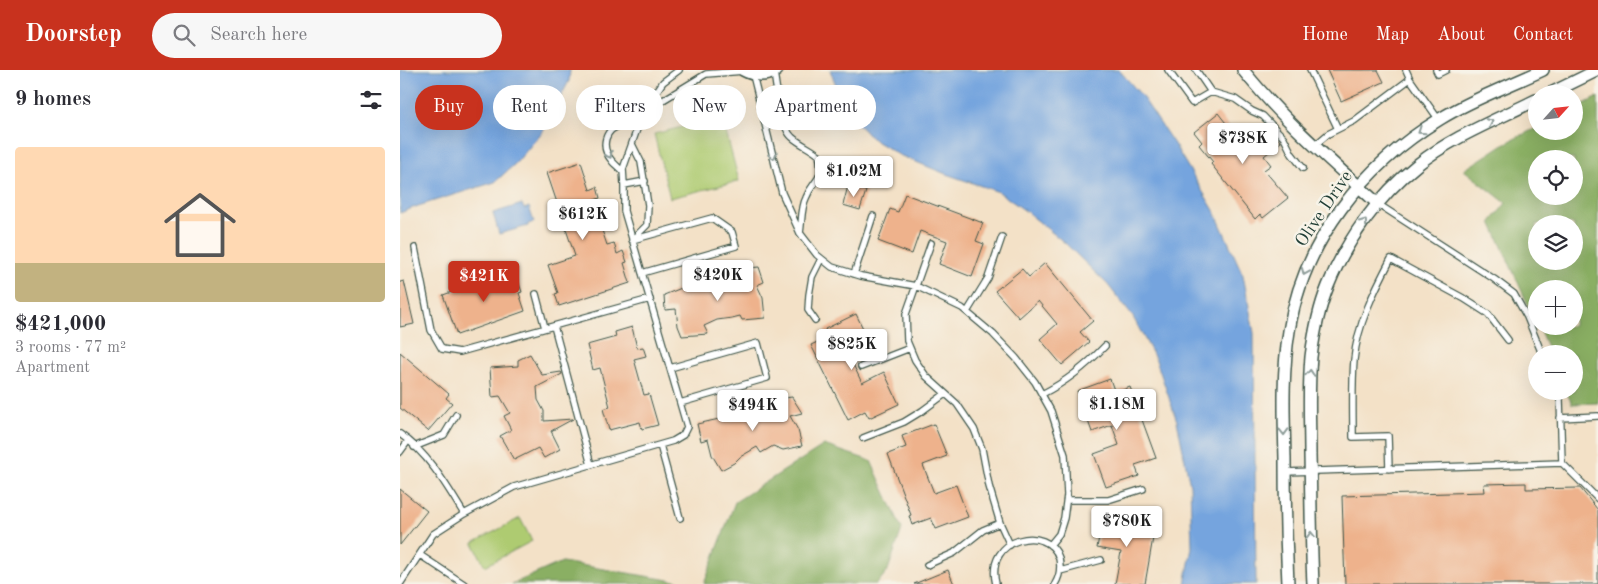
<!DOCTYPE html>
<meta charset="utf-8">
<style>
:root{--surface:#fff;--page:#f7f7f7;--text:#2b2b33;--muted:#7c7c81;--line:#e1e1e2;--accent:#c8321e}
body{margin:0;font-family:"Old Standard TT",serif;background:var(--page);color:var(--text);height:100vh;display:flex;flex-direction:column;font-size:19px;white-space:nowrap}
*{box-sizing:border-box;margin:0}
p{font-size:16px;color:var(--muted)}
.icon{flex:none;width:28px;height:28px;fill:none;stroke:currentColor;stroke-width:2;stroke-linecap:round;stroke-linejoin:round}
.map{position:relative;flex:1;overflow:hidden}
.panel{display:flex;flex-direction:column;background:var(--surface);width:400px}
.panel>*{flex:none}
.guide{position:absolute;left:15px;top:15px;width:475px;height:45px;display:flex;gap:10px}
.needle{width:32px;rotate:63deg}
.fabs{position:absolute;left:1128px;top:15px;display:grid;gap:10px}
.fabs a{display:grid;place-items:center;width:55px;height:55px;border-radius:50%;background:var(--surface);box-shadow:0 5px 20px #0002;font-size:25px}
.price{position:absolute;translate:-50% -42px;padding:0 11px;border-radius:5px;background:#fff;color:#222;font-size:16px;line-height:32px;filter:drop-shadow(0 1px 2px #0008)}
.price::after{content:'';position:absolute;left:50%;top:30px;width:15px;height:11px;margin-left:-8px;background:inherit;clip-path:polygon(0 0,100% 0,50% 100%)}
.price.selected{background:var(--accent);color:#fff}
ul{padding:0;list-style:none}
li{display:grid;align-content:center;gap:10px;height:265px;padding:0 15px}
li+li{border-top:1px solid var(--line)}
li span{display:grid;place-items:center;height:155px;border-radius:5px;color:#555}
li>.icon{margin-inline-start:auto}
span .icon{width:90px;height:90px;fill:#fffc;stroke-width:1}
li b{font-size:21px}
h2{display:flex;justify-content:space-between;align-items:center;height:60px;padding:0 15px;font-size:21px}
.pill{padding:0 18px;border-radius:22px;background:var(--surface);box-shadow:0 5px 20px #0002;font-size:18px;line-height:45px}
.pill.selected{background:var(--accent);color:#fff}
header{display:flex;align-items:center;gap:30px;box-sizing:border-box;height:70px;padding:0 25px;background:var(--accent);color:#fff}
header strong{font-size:24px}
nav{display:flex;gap:28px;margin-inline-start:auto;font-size:18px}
.search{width:350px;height:45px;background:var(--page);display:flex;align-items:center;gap:12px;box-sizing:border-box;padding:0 18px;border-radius:28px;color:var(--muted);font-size:19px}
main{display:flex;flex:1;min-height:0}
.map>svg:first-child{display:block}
.green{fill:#aecb71;stroke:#668452}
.forest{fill:#8aaf63;stroke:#54764c;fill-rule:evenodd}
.water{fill:#74a4de;stroke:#4a7089}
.building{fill:#eeb28c}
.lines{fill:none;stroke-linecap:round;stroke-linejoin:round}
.lane-casing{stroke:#3f564a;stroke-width:8}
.street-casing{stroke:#3f564a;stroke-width:14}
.lane{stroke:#fff;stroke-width:5.5}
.street{stroke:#fff;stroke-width:11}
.oneway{stroke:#8f9e9a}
.labels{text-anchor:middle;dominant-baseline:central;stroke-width:5;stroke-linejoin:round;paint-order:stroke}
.street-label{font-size:18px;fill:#1f3d34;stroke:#f7f3e8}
</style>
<header>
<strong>Doorstep</strong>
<div class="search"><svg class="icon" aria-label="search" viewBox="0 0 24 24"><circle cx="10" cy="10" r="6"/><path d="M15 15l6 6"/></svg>Search here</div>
<nav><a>Home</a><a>Map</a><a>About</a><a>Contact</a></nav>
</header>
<main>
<section class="panel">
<h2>9 homes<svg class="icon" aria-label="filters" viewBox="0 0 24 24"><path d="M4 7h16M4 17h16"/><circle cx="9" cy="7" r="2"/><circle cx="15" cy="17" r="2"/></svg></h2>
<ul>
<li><span style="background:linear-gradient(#ffd9b3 75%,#c2b280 0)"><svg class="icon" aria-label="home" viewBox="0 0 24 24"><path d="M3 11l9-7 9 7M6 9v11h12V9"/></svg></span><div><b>$421,000</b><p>3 rooms · 77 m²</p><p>Apartment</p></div></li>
</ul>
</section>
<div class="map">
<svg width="1198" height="514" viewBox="0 0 1198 514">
<rect width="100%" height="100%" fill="#f7f3e8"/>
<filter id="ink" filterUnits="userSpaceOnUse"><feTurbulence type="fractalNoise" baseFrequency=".02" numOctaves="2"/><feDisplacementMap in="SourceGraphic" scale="10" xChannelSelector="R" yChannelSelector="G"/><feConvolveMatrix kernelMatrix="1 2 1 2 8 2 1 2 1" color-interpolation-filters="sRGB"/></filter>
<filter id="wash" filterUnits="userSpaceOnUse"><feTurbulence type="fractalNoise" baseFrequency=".0096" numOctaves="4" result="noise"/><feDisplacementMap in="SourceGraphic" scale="20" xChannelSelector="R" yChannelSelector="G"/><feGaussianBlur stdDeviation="1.12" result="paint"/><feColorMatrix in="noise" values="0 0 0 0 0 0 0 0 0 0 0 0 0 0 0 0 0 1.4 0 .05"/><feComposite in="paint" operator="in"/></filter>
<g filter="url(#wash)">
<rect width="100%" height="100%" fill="#f3e1c7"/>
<path class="green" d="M322,47l17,64 -69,17 -16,-64z
M120,448l12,23 -47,25 -12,-23z"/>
<path class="forest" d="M1198,27v306l-26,1 -6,-13h8v-37h-24l-12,-28h36v-37h-38v34l-45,-101 15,-19 -42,-33 38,-25 34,-17v3h38v-22zM1136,89h38v37h-38zM1136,154h38v37h-38z
M424,375l47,16 31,68 -14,41 -11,14h-173l31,-82z
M162,492l131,22h-181z"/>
<path class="water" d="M0,0h170l-1,11 -26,50 -27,32 -21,19 -77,24 -18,7z
M430,0h289l22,25 33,49 41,68 28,63 11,58 2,251h-71l7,-36 -2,-63 -13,-64 -21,-61 -23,-43 -25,-32 -43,-42 -38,-31 -28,-20 -53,-18 -47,-19 -25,-15 -26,-25z
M122,134l2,5 5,-2 5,15 -6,2v2l-29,8 -6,-21z"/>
<g id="blocks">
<path class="building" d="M927,0h51l6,12 -43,19z
M818,43l26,33 23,-19 14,15 -17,14 7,9 -7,5 24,28 -25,20 -3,-4 -5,5 -44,-55 2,-2 -14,-17 3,-3 -8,-10z
M181,92l9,28 7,-3 3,11 -8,3 15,44 7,-2 3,11 6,-3 4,11 -3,1 6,20 -71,23 -4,-12 3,-1 -10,-28 27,-9 -28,-83z
M448,116l18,5 -6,19 -17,-5z
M505,124l78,29 -7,18 8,3 -12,33 -33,-13 8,-23 -27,-10 -8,23 -34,-13 12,-32 8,3z
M645,193l48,58 -13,11 9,10 -27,23 -22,-26 17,-15 -19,-23 -19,17 -24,-27 27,-22 7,8z
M359,197l5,15 -7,3 6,13 2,20 -23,2 -2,-4 -8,2 -15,2 -13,6 4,8 -26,2 -4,-10 -2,-17 -11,1 -1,-15 20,-8 -1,-4 8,-3 4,11 12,-1 23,-10 -1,-10z
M109,202l4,11 5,-2 4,11 -3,1 6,18 -68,24 -14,-40z
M4,211l10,43 -14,3v-45z
M456,244l15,31 -22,11 13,27 22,-11 15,32 -30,14 -4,-7 -17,9 -37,-75 17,-8 -3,-8z
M232,257l5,21 6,-1 3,9 -12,3 10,36 5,-1 9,31 -16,4 -2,-7 -31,8 -6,-21 7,-2 -10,-39 -7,2 -6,-25 29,-8 -1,-5z
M0,282l49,42 -3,4 6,5 -24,28 -28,-23z
M130,284l12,21 19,-3 1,2 -25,13 1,13 6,11v10l29,-2 -22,12 9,18 -16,9 -6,-10 -24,12 -14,-24 11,-6 -7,-14 6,-3 -10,-17 -8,1 -2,-29 28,-2v-6z
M710,309l5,14 15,-6 26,71 -21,7 4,11 -33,11 -12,-33 25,-9 -7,-20 -20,7 -15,-41z
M392,327l10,16 -12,3 8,14 4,16 -19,4 -10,-4 -12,7 -4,-6 -17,10 -6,6 -13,7 -9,-15 -4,-16 -7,2 -4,-17 31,-7 1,4 36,-9 -2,-11z
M534,354l13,32 -24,9 11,28 22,-8 12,32 -32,12 -5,-11 -19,7 -3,-9 2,-1 -23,-61 18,-7 -4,-11z
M1126,413v6l54,-1 18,22v74h-253l-3,-88 143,-4 -1,-8z
M0,419l27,22 -27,34z
M703,444l34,6 -2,9 19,3 -9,52h-30l6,-32 -24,-4z
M548,500l6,14h-40z"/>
</g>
</g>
<g filter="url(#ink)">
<use href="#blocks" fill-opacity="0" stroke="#3f564a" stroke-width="1"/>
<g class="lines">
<g class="lane-casing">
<path id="lane" d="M768,0l24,33 19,-11
M796,0l15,22 24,7 17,12 11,5 21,22 8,16 11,14
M910,0l28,59
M1006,0l4,9 29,41
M1036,0l2,4 8,-4
M374,2c2,14 7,56 18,65 8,7 18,11 27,18 6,27 -5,22 -13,43 -5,10 -4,23 -6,35
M353,5l29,118 18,40 17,22 15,12 29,9 55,10 46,22 31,26 23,24 19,24 16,29 14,44 2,40 -3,23 -5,16 -9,11
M245,41l61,-37 38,-3
M232,74l9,18 7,43 -1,20 -13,13
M914,76l14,-12 26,-13 56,-42
M223,102c-3,-4 -8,-7 -11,-11 -12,-14 -8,-33 11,-36 5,-1 11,-1 16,-1
M224,115l21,-4
M978,134l116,75 20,15 13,23 15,37
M232,170l80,-22 20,14 4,14 -94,27
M531,173l-25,71 1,27 8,19 11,16 31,28 17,25 8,20 7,37 11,37 10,22
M15,178l16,82 11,19 18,3 190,-53
M454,204l19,-58
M136,224l9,34
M567,242l21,-34 14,-41
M415,250l-7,-10 1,-15 3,-18 9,-18
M154,256l37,139
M461,297l49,-19
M270,298l88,-25 9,35 -87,25
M1156,321l4,8 2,64
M642,324c24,-12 44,-28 63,-48
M1160,348l38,-2
M0,364c28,19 47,52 64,80
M463,368l41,-16 18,-11 23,-17
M260,375l20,73
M14,377l30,-12 12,-20
M0,382l8,-11
M989,399l-1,-33 -35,1c0,-26 -1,-52 1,-77 3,-35 21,-71 37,-101l72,39 25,16 20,26
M885,402l277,-9 36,36
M667,430h41l35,-11
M20,485l44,29
M527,495l27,-12 29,-23 17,-7
M660,501l41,-11
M0,514l33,-50 31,-20 50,-27 159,-46 10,-6 4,-8 -63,-216v-26l-1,-16 20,-57 20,-30 16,-12
M596,514c-12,-48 53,-60 63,-26 2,10 1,18 -4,26"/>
</g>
<g class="street-casing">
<path id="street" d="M343,0c11,6 23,7 34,0
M843,0c40,50 88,91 135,134
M1149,24l49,-24
M888,514c-2,-42 -3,-83 -3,-125 -1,-43 -3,-85 4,-128 14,-90 75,-166 151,-212 32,-20 69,-33 103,-49
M913,514c-2,-43 -2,-86 -3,-129 0,-33 -2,-66 1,-98 3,-24 8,-49 17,-71 18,-45 50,-90 89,-121 35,-28 79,-45 119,-65"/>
</g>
<use href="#lane" class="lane"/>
<use href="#street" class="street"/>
</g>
<defs><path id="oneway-chevron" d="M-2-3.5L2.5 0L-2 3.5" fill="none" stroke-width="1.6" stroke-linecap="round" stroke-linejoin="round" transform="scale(1.25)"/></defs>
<g class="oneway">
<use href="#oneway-chevron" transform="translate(1090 52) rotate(-26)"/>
<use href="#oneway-chevron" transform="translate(1021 61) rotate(146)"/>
<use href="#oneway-chevron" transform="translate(209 85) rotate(62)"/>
<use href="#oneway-chevron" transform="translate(373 86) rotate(76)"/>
<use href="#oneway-chevron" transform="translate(964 152) rotate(-55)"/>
<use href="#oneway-chevron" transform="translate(905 202) rotate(113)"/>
<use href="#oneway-chevron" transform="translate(910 303) rotate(-86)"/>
<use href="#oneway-chevron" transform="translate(884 362) rotate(89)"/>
<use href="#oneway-chevron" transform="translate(911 465) rotate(-92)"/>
</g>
</g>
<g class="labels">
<g class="street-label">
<text transform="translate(924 139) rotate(-56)">Olive Drive</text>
</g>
</g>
</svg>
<div class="fabs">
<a><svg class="needle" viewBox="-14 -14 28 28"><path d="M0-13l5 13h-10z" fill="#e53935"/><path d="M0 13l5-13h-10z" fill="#7c7c81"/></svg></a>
<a><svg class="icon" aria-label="locate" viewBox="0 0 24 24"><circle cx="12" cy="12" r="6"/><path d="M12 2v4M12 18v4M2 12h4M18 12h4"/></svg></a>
<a><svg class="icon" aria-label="layers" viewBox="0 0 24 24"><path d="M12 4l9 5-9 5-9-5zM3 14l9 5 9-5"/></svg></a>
<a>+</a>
<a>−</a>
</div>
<b class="price" style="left:843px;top:95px">$738K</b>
<b class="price" style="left:454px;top:128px">$1.02M</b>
<b class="price" style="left:183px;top:171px">$612K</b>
<b class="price" style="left:318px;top:232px">$420K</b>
<b class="price selected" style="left:84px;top:233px">$421K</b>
<b class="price" style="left:452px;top:301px">$825K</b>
<b class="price" style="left:717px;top:361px">$1.18M</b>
<b class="price" style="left:353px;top:362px">$494K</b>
<b class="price" style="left:727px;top:478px">$780K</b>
<div class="guide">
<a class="pill selected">Buy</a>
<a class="pill">Rent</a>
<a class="pill">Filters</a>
<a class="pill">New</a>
<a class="pill">Apartment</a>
</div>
</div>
</main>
